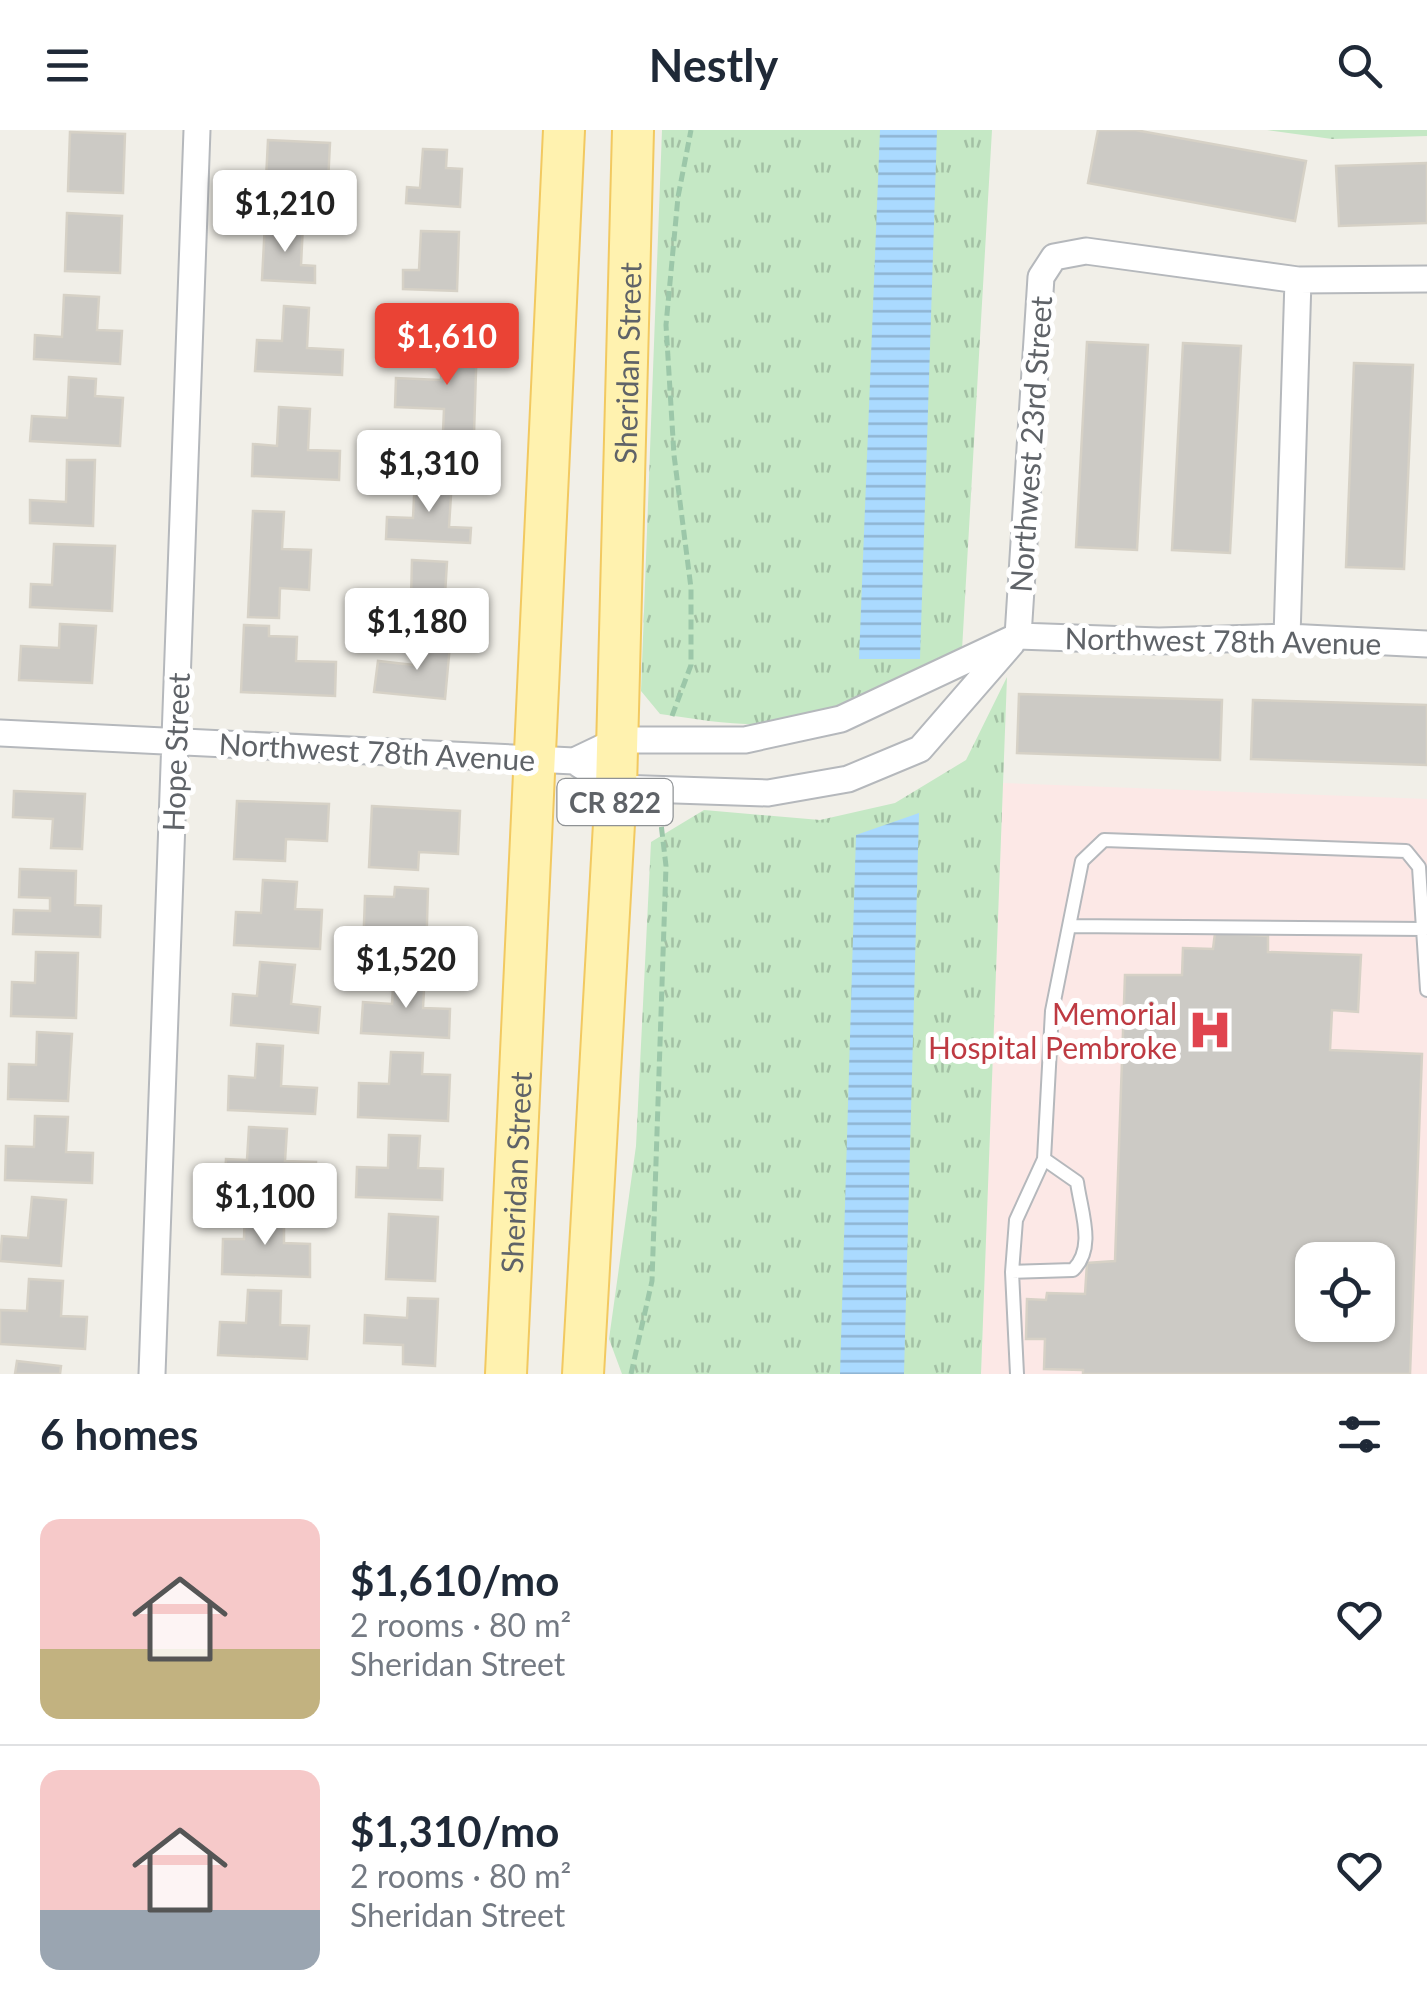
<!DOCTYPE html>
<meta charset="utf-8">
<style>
:root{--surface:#fff;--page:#f6f6f7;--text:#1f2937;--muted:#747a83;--line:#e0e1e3;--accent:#ea4335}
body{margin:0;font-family:Lato,sans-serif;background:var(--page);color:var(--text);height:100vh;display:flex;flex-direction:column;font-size:38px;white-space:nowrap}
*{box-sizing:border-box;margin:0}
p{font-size:32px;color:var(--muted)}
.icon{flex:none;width:55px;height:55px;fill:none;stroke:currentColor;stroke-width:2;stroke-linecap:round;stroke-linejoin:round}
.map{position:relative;height:1244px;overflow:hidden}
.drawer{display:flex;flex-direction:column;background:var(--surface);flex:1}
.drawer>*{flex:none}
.fabs{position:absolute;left:1295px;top:1112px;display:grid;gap:20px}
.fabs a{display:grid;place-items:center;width:100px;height:100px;border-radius:20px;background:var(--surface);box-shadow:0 2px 8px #0004;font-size:50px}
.price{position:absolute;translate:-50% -85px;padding:0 22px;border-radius:10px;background:#fff;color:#222;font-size:32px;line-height:65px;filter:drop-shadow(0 2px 5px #0008)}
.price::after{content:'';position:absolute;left:50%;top:60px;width:30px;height:22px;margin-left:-15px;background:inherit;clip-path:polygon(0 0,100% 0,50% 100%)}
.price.on{background:var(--accent);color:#fff}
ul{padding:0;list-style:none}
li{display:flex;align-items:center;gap:30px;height:250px;padding:0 40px}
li+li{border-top:2px solid var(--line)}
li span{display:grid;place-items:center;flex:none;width:280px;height:200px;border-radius:20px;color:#555}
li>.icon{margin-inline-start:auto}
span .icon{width:120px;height:120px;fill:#fffc;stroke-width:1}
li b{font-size:42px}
h2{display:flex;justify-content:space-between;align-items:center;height:120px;padding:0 40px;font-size:42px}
header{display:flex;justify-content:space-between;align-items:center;height:130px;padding:0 40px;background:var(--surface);font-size:45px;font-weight:700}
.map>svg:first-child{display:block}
.medical{fill:#fce8e6;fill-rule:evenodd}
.grass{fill:url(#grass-tufts)}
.water{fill:url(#water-rules)}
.building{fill:#cccac5;stroke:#d6d1c6;stroke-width:2.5;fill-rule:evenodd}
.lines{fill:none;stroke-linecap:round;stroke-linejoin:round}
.service-casing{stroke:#b5b8bc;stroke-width:16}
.minor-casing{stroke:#b5b8bc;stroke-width:29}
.primary-casing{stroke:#f2c960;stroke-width:44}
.path{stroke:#9cc7a9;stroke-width:5;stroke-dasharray:10 5;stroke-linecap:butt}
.service{stroke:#fff;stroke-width:12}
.minor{stroke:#fff;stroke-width:25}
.primary{stroke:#fff2af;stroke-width:40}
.labels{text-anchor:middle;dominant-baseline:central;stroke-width:10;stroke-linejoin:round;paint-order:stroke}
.shield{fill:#fff;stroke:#8f9295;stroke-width:2.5}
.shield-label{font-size:28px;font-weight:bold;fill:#5f6368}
.street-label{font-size:30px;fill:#5f6368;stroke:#fff}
.health-label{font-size:30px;fill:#be3a42;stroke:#fff;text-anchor:end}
</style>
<header><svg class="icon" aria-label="menu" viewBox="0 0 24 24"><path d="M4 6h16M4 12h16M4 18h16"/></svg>Nestly<svg class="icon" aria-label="search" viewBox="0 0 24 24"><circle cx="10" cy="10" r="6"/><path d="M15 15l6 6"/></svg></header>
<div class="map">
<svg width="1427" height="1244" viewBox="0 0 1427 1244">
<defs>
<pattern id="grass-tufts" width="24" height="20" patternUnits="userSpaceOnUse" patternTransform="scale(2.5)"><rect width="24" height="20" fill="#c5e8c5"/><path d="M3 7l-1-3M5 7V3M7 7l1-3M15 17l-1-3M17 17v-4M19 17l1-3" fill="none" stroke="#a3c0a4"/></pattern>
<pattern id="water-rules" width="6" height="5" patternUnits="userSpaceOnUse" patternTransform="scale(2.5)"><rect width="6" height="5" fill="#aadaff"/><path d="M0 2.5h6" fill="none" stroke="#8eb4d2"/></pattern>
</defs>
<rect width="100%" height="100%" fill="#f1efe8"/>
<path class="medical" d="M1003,653l424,16v575h-446zM1312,1130h66v65h-66z"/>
<path class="grass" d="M662,0h330l-30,520c-54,26 -117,67 -179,73 -42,4 -81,-3 -123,-9l-19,-23z
M1267,0h160v6l-95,3z
M1007,547l-26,697h-359l-13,-35 27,-193 15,-304 53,-32 116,10 75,-17 71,-43z"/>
<path class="water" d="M880,0h57l-17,529h-61z
M919,683l-15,561h-64l16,-539z"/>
<path class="building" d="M1098,0h37l171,31 -11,60 -207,-38z
M70,2l55,2 -2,59 -55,-2z
M268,10l62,3 -3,59 -62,-3z
M423,19l24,1 -1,18 16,1 -2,38 -54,-4 1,-16 13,1z
M1427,33v60l-88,3 -3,-60z
M67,83l55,3 -2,57 -55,-2z
M265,93l38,1 -2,41 14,1v17l-53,-3z
M421,101l38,1 -2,59 -54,-2v-19h16z
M64,165l35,2 -2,33 25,1 -2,33 -86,-5 1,-24 27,2z
M284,176l25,2 -2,40 36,2 -1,25 -87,-4 2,-31 25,1z
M442,209l35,1 -3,94 -31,-1 1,-24 -49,-2 1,-29 45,2z
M1087,212l61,3 -11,205 -61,-3z
M1183,213l58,3 -11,207 -58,-3z
M1354,233l59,2 -9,204 -58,-2z
M69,247l27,2 -1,17 28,2 -3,48 -90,-5 2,-25 35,2z
M279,277l31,2 -2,41 32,1 -1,29 -87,-4 1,-32 24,2z
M67,330h28l-2,66 -63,-3v-23l36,2z
M415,347l37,2 -3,48 22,1 -1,15 -84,-4 1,-22 26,1z
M253,381l31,1 -2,37 29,1 -2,40 -29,-2 -1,30 -31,-1z
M54,414l61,2 -3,65 -82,-4 1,-23 21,1z
M412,430l35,2 -2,33 26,2 -2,31 -87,-4 1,-25 28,1z
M60,494l36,2 -4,57 -73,-3 2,-34 38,2z
M244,495l25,1v10l28,1 -1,24 40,1 -1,34 -94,-4z
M416,512l34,3 -5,54 -71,-7 4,-31 36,4z
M1019,564l203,6 -2,60 -203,-7z
M1253,570l174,5v60l-176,-6z
M14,661l71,3 -3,55 -31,-1 2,-29 -40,-2z
M237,671l92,3 -2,37 -41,-2 -1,22 -51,-2z
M372,676l88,5 -2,43 -39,-2 -1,18 -49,-3z
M20,739l56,2 -1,34 26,1 -1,31 -87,-3 1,-24 36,1v-13l-31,-1z
M263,750l34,2 -2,27 27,1 -2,39 -86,-4 2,-33 25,1z
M395,757l33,2 -2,66 -63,-3 2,-56 29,1z
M1215,803l53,3v16l93,3 -3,57 -26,-2 -2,40 92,4 -12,320h-327v-4l-39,-1 1,-30h-19l1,-40 19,1 1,-7 38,1 2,-31 28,-2 10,-286h57l1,-27 30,1zM1312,1130h66v65h-66z
M36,822l42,1 -2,65 -65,-2 1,-34 23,1z
M260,832l35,3 -4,39 29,3 -2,26 -87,-8 2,-31 24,2z
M394,840l31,2 -2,36 27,1 -1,29 -88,-5 2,-31 29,2z
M37,902l35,2 -4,67 -60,-2 1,-35 27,1z
M257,914l26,2 -2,40 36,2 -2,26 -87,-4 1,-34 26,2z
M391,922l32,1 -1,21 28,1 -2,46 -90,-4 1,-34 30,1z
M35,986l33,1 -2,35 27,1 -1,30 -87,-3 1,-34 28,1z
M249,997l38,2 -2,32 31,1 -2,34 -90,-4 2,-33 21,1z
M389,1005l31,1 -2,32 25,1 -1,31 -86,-3 1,-30 31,1z
M32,1067l34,3 -5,66 -61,-5 2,-25 26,2z
M245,1077l39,1v35l26,1v33l-88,-3 1,-35h21z
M389,1084l49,3 -3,64 -49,-2z
M29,1149l34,2 -2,35 26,1 -2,32 -85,-5v-34l27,1z
M248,1160l33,1 -1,34 29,1 -2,33 -89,-4 2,-33 26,1z
M408,1168l30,1 -3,67 -32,-2v-19l-39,-2 1,-28 42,3z
M17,1231l44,5 -1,8h-45z"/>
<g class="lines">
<g class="service-casing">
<path id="service" d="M1069,796l355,3
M1012,1142l61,-2c23,-22 8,-58 4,-88l-33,-23
M1017,1244l-5,-102 4,-52 28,-61 8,-148 30,-150 22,-21 302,11 13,16 8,123"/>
</g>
<g class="minor-casing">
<path id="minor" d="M1018,506l23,-359 13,-20 32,-6 212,29 129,-1
M1287,507l11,-357
M0,603l574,28 44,-21h127l96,-21 177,-83 141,5 128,-4 140,7
M574,631l42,27 152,5 80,-14 72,-30 92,-106
M152,1244l45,-1244"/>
</g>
<g class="primary-casing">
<g id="primary">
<path id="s1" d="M506,1244l58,-1244"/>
<path id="s2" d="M583,1244l33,-586 17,-658"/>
</g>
</g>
<path class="path" d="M672,586l19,-51v-77l-17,-133 -8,-130 12,-128 13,-67
M631,1244l21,-93 14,-415 -6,-51"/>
<use href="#service" class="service"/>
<use href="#minor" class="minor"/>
<use href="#primary" class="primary"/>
</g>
<defs>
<g id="hospital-bare" transform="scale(3.45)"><path d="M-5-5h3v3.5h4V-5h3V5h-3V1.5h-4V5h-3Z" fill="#e0444e" stroke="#fff" stroke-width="2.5" paint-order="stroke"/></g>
</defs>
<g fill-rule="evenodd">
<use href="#hospital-bare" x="1210" y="900"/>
</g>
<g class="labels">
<rect class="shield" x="557.5" y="649" width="115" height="46" rx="8"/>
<g class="shield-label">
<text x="615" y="672">CR 822</text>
</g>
<g class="street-label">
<text stroke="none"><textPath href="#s2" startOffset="1012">Sheridan Street</textPath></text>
<text transform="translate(1030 314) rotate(-86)">Northwest 23rd Street</text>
<text transform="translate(1223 510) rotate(1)">Northwest 78th Avenue</text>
<text transform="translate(377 621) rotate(3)">Northwest 78th Avenue</text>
<text transform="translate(175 622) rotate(-88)">Hope Street</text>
<text stroke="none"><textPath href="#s1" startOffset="202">Sheridan Street</textPath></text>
</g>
<g class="health-label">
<text x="1177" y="883">Memorial<tspan x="1177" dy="34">Hospital Pembroke</tspan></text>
</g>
</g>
</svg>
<div class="fabs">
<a><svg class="icon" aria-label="locate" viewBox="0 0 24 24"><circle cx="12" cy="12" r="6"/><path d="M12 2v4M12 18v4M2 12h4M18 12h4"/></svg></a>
</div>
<b class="price" style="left:285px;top:125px">$1,210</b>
<b class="price on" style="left:447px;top:258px">$1,610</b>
<b class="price" style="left:429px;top:385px">$1,310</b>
<b class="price" style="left:417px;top:543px">$1,180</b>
<b class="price" style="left:406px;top:881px">$1,520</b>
<b class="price" style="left:265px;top:1118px">$1,100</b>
</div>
<section class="drawer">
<h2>6 homes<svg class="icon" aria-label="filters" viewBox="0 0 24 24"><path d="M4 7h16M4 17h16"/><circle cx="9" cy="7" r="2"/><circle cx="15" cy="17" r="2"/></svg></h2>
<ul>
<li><span style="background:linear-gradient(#f6c9c9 65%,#c2b280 0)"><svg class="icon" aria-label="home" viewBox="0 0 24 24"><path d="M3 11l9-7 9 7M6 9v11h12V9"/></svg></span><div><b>$1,610/mo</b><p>2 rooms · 80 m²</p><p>Sheridan Street</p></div><svg class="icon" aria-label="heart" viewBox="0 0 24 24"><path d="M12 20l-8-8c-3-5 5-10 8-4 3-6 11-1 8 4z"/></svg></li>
<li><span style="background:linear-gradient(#f6c9c9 70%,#9aa5b1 0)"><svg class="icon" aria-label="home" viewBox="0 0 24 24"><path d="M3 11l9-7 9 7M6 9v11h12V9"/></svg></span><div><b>$1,310/mo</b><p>2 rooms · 80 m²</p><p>Sheridan Street</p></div><svg class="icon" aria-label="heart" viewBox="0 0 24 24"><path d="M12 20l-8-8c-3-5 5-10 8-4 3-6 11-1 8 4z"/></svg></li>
</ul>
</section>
